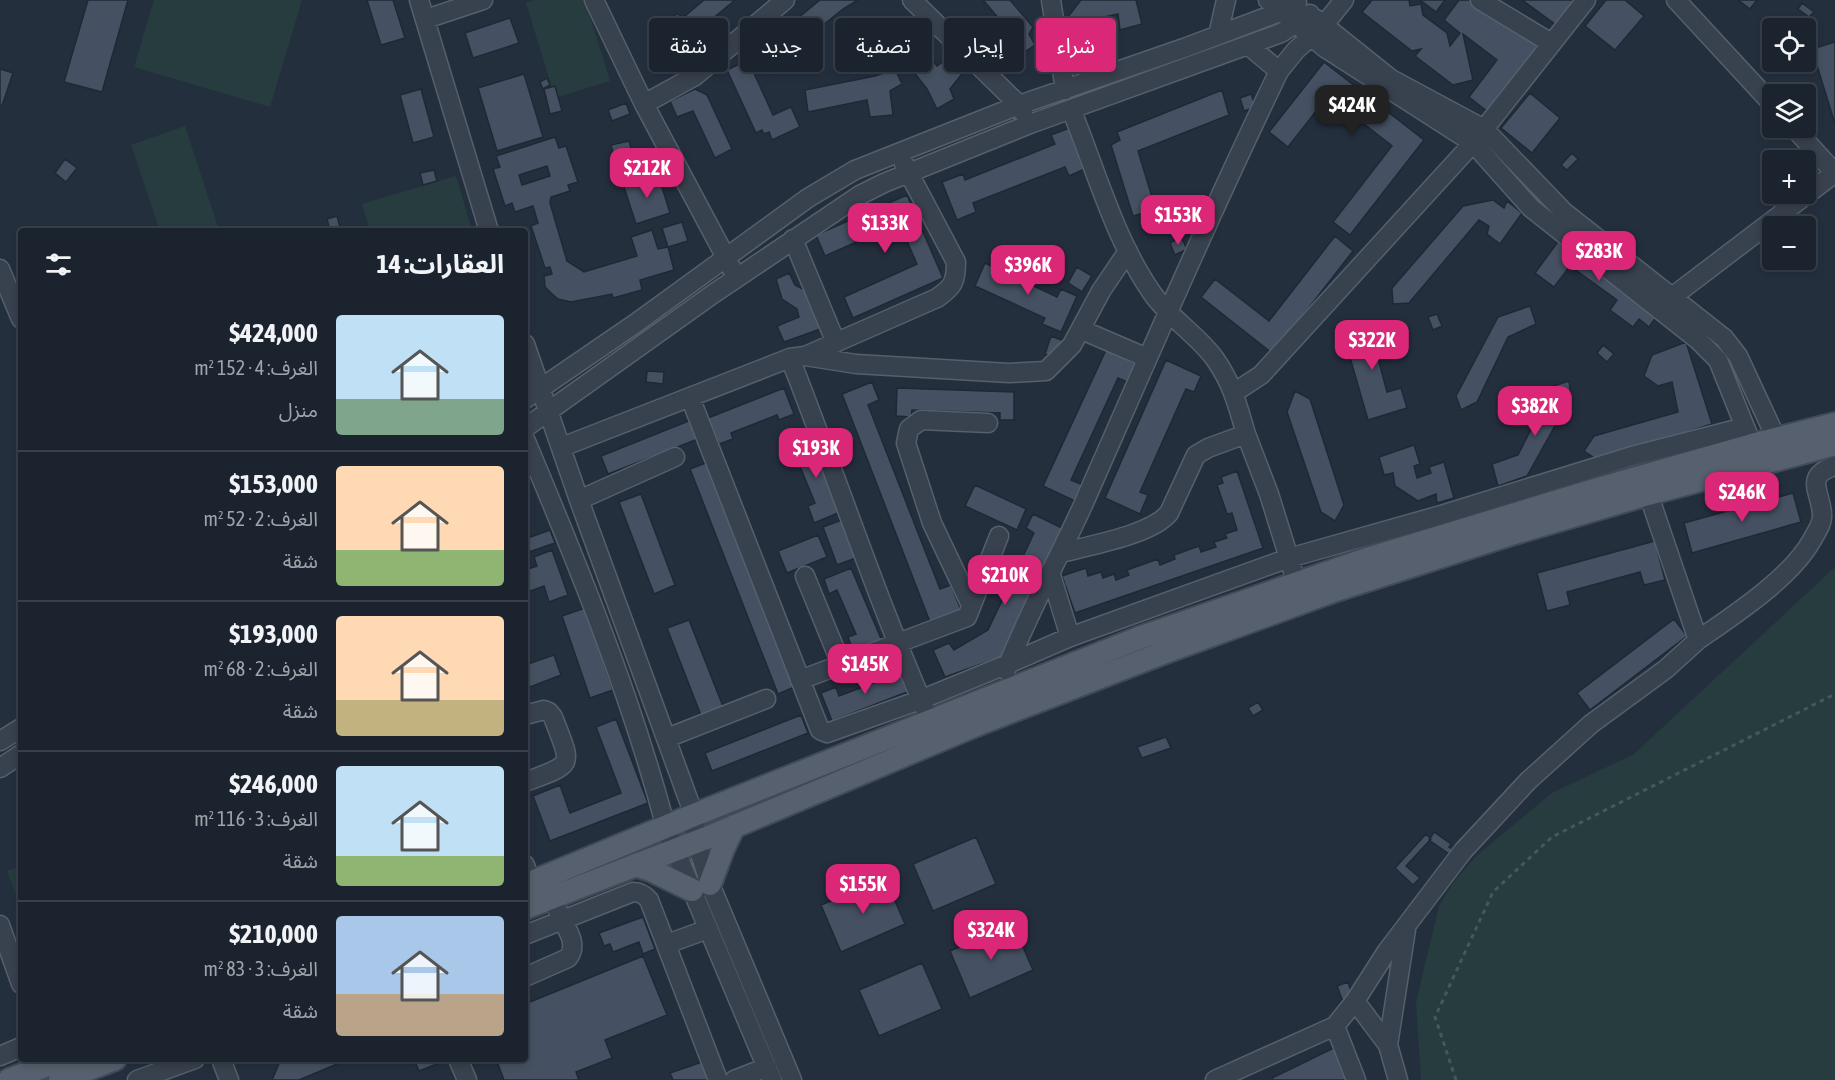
<!DOCTYPE html>
<html lang="ar">
<meta charset="utf-8">
<style>
:root{--surface:#1b232e;--page:#282f3a;--text:#f1f3f6;--muted:#a0a4aa;--line:#39404a;--accent:#db2777}
body{margin:0;font-family:"Asap Condensed","Noto Sans Arabic",sans-serif;background:var(--page);color:var(--text);direction:rtl;height:100vh;display:flex;flex-direction:column;font-size:22px;white-space:nowrap}
*{box-sizing:border-box;margin:0}
p{font-size:20px;color:var(--muted)}
.icon{flex:none;width:33px;height:33px;fill:none;stroke:currentColor;stroke-width:2;stroke-linecap:round;stroke-linejoin:round}
.map{position:relative;flex:1;overflow:hidden;direction:ltr}
.sheet{position:absolute;left:18px;top:228px;width:510px;height:834px;display:flex;flex-direction:column;background:var(--surface);border-radius:6px;box-shadow:0 3px 9px #0003,0 0 0 2px var(--line);direction:rtl}
.sheet>*{flex:none}
.hud{position:absolute;left:546px;top:18px;width:570px;height:54px;direction:rtl;display:flex;gap:12px}
.fabs{position:absolute;left:1762px;top:18px;display:grid;gap:12px}
.fabs a{display:grid;place-items:center;width:54px;height:54px;border-radius:6px;background:var(--surface);box-shadow:0 3px 9px #0003,0 0 0 2px var(--line);font-size:30px}
.price{position:absolute;translate:-50% -51px;padding:0 14px;border-radius:12px;background:var(--accent);color:#fff;font-size:20px;line-height:39px;filter:drop-shadow(0 2px 3px #0008)}
.price::after{content:'';position:absolute;left:50%;top:36px;width:18px;height:14px;margin-left:-9px;background:inherit;clip-path:polygon(0 0,100% 0,50% 100%)}
.price.current{background:#222;color:#fff}
ul{padding:0;list-style:none}
li{display:flex;align-items:center;gap:18px;height:150px;padding:0 24px}
li+li{border-top:2px solid var(--line)}
li span{display:grid;place-items:center;flex:none;width:168px;height:120px;border-radius:6px;color:#555}
li>.icon{margin-inline-start:auto}
span .icon{width:72px;height:72px;fill:#fffc;stroke-width:1}
li b{font-size:26px}
h2{display:flex;justify-content:space-between;align-items:center;height:72px;padding:0 24px;font-size:26px}
.chip{padding:0 21px;border-radius:6px;background:var(--surface);box-shadow:0 3px 9px #0003,0 0 0 2px var(--line);font-size:21px;line-height:54px}
.chip.current{background:var(--accent);color:#fff}
.map>svg:first-child{display:block}
.green{fill:#263c3f}
.building{fill:#455162;stroke:#1f2835;stroke-width:1.5;fill-rule:evenodd}
.lines{fill:none;stroke-linecap:round;stroke-linejoin:round}
.minor-casing{stroke:#565f6c;stroke-width:21}
.major-casing{stroke:#414a57;stroke-width:26}
.path{stroke:#44595c;stroke-width:3;stroke-dasharray:4.5 4.5;stroke-linecap:butt}
.minor{stroke:#38414e;stroke-width:18}
.major{stroke:#56606e;stroke-width:22}
</style>
<div class="map">
<svg width="1835" height="1080" viewBox="0 0 1835 1080">
<rect width="100%" height="100%" fill="#242f3e"/>
<path class="green" d="M154,0h148l-32,107 -136,-40z
M535,0h50l25,81 -55,17 -29,-95z
M185,126l33,101 -12,4h-46l-29,-86z
M456,176l16,54 -102,1 -8,-27z
M1835,567v513h-414l-5,-78 23,-96 14,-23 23,-27 76,-63 82,-39z
M21,866v42l-14,-37z"/>
<path class="building" d="M88,0h40l-26,92 -38,-10z
M367,0h26l12,38 -24,7z
M704,0h31l-30,25 11,14 -15,14 -16,-16 -17,3 -6,-14 15,-12 7,3z
M820,0h38l-15,9 -41,33 -28,32 -13,-11 6,-11 -13,-19 18,-14 10,12z
M983,0h27l23,27 -4,7 6,11 -24,16 -11,-17 12,-10z
M1081,0h55l6,24 -22,6 -2,-16 -27,6 4,13 -18,12 -2,-8 -5,-2 -3,-17z
M1372,0h37l1,6 11,-2 2,11 24,18 3,13 10,-13 -16,-13 15,-20h29l55,40 -55,72 -19,-15 28,-37 -34,-26 10,46 -20,5 -38,-29 6,-7 -9,2 -50,-39z
M1420,0h25l-9,12z
M1522,0h56l-19,27z
M1606,0h19l19,16 -29,34 -30,-24z
M1738,0h19l-7,9z
M1802,3l12,9 -5,5 -11,-8z
M510,18l9,25 -46,15 -8,-25z
M901,20l36,46 17,-12 12,15 -16,20 4,10 -17,10 -10,-20 -45,-57z
M1835,42v82l-23,-75z
M694,53l8,9 -10,10 -9,-10z
M748,60l25,55 18,-8 9,20 -28,13 -3,-8 -5,2 -2,-4 -6,3 -29,-63z
M1324,62l100,78 -74,95 -17,-13 59,-76 -64,-50 -40,51 -19,-15z
M0,69l13,4 -11,33 -2,-1z
M895,69l7,15 -12,7 3,24 -23,2 -3,-17 -59,12 -3,-22 70,-14z
M524,74l19,63 -46,14 -19,-63z
M547,78l3,7 -7,4 -3,-7z
M555,86l7,25 -12,3 -6,-25z
M421,89l13,48 -21,6 -13,-48z
M695,89l12,6 25,54 -17,9 -22,-47 -16,6 -7,-16z
M1222,90l7,25 -91,36 18,59 -23,6 -22,-71 9,-5 -3,-8z
M1530,93l30,25 -28,35 -31,-25z
M1251,94l5,13 -12,4 -4,-13z
M626,103l4,11 -18,7 -4,-11z
M1072,127l15,41 -18,8 -4,-9 -92,36 3,9 -19,8 -15,-38 21,-8 2,6 90,-36 -4,-9z
M555,137l4,11 7,-2 12,36 -10,3 2,6 -19,6 -1,6 17,58 17,11 53,-16 -6,-19 21,-7 6,19 10,-2 6,23 -34,10 2,10 -29,8 -1,-4 -41,8 -13,-3 -7,-6 -6,-6 -1,-11 8,-2 -2,-7 -5,1 -14,-42 7,-3 -5,-17 -18,6 -3,-9 -7,3 -12,-37 7,-2 -4,-11zM547,166l3,10 -28,9 -3,-10z
M629,141l8,28 -18,5 -8,-29z
M663,153l5,12 -11,5 -6,-11z
M1572,153l6,6 -11,11 -6,-5z
M65,159l12,9 -11,14 -11,-9z
M434,170l3,11 -14,4 -3,-12z
M658,174l12,39 -34,11 -13,-40z
M907,195l36,83 -90,40 -9,-21 73,-33 -18,-41 -74,33 -9,-21z
M1493,200l11,8 3,-7 15,12 -22,31 -13,-10 2,-8 -10,-6 -70,83 -16,1 -1,-16 71,-82z
M337,216l4,15h-11l-3,-12z
M682,222l6,19 -20,6 -6,-19z
M1563,235l99,74 -13,18 -10,-8 -6,8 -23,-17 7,-10 -47,-34 -16,21 -19,-14z
M1335,236l18,15 -80,103 -72,-57 14,-18 54,42z
M1181,237l6,12 -12,6 -5,-12z
M985,263l72,34 4,-8 16,7 -16,36 -19,-8 3,-6 -70,-32z
M1077,267l15,9 -10,16 -14,-9z
M789,273l6,12 17,9 14,33 -42,15 -7,-16 22,-9 -2,-8 -15,-10 -6,-20z
M1530,306l6,18 -28,13 -31,65 -16,8 -5,-14 42,-79z
M1437,314l5,12 -9,4 -5,-13z
M1382,322l6,22 -13,3 12,45 14,-4 6,20 -39,12 -25,-87z
M1051,336l13,5 -6,18 -13,-5z
M1686,342l26,82 -113,37 -15,-10 10,-15 84,-24 -6,-30 -14,4 -14,-10 8,-21z
M1603,345l11,9 -7,8 -10,-9z
M1106,350l32,15 -8,18 -12,-5 -47,102 12,5 -8,16 -32,-15z
M1166,360l35,16 -7,16 -8,-3 -46,103 8,3 -8,19 -35,-16z
M647,371l17,1 -1,12 -17,-2z
M1569,381l2,16 -44,79 -29,10 -6,-22 26,-9 35,-69z
M872,382l7,18 -11,5 72,184 11,-4 10,25 -31,12 -88,-228z
M784,388l10,26 -15,6 -2,-5 -46,18 2,6 -14,5 -11,-26z
M897,388l117,4v28h-14v-7l-88,-3 -1,7 -15,-1z
M1295,391l15,8 34,106 -9,16 -14,-9 -34,-100z
M691,420l7,19 -90,35 -7,-18z
M813,436l30,75 -29,12 -6,-17 7,-3 -18,-44 -7,2 -5,-14z
M1414,445l6,19 -6,2 3,12 14,-5 -2,-6 15,-5 10,36 -17,5 -1,-9 -18,7 -23,-15 -2,-13 -9,2 -5,-18z
M711,461l88,224 -21,9 -88,-225z
M1237,471l26,77 -188,65 -13,-37 24,-8 2,8 13,-4 2,6 11,-4 2,6 13,-5 -2,-5 31,-11 2,6 15,-6 -1,-4 25,-9 2,6 15,-5 -2,-5 13,-4 -2,-4 12,-4 -5,-17 -5,1 -10,-29 6,-2 -2,-6z
M975,485l51,24 -9,21 -52,-24z
M1793,493l8,29 -109,31 -8,-30z
M641,494l34,91 -21,9 -35,-92z
M1033,514l29,14 -58,128 -59,21 -12,-27 16,-7 5,7 34,-20 46,-97 -8,-5z
M847,518l14,38 -24,9 -14,-38z
M550,530l5,13 -29,10 -1,-14z
M818,535l9,22 -40,16 -9,-22z
M1655,541l10,39 -21,5 -4,-13 -73,20 3,13 -23,6 -10,-38z
M552,550l16,45 -19,7 -5,-16 -19,7v-23l12,-4 -3,-9z
M851,568l31,73 -28,12 -6,-16 8,-3 -19,-44 -8,4 -5,-15z
M585,608l28,82 -23,8 -28,-82z
M1674,619l13,17 -97,74 -13,-17z
M689,620l35,89 -22,9 -35,-90z
M554,655l7,20 -36,14v-24z
M897,664l10,28 -75,29 -11,-28 15,-6 3,9 45,-17 -3,-9z
M1258,702l5,8 -10,6 -5,-8z
M801,715l7,18 -96,38 -7,-18z
M616,719l32,84 -98,38 -17,-45 27,-11 10,28 51,-20 -25,-66z
M1166,737l5,11 -29,10 -5,-11z
M1434,832l17,12 -2,3 9,6 -3,5 -26,-18z
M1426,834l5,5 -25,27 14,12 -7,7 -18,-17z
M976,837l20,47 -63,27 -20,-47z
M885,878l20,46 -64,28 -20,-47z
M643,917l12,32 -12,5 -4,-12 -26,10 -3,-8 -6,2 -5,-13z
M1013,924l20,46 -63,28 -20,-47z
M643,956l24,59 -62,25 7,18 -36,14 3,8h-75l-8,-21h29v-55z
M922,963l20,46 -63,27 -20,-46z
M1348,982l7,21 -10,4 -8,-21z
M1344,1043l18,37h-89l-1,-2z
M281,1059h68l-50,21h-27z
M414,1059h27l1,3 -23,9z
M702,1062l6,18h-35l-3,-7z"/>
<g class="lines">
<g class="minor-casing">
<path id="minor" d="M419,0l70,231
M594,0l50,104 88,165
M912,0l107,105 4,7
M1051,0l14,90
M1268,0l57,48 148,95 58,65 167,132 20,20 31,77
M1480,0l71,43
M1676,0l97,105
M426,19l57,-19
M1316,19l75,60 93,50 80,83 160,126 14,18 39,84 2,12
M1218,35l8,-35
M1249,46l30,25
M644,104l51,-28 90,-76
M793,239l43,104
M0,269l21,50
M1672,297l163,-124 -41,-45
M1082,330l65,28
M525,344l54,156 115,315 2,26 14,43 82,196
M805,356l51,8 153,9 37,-2 26,-26 29,-54 27,-40
M790,358c46,117 85,236 135,351
M1235,392l26,-17 212,-232 113,-143
M690,397l128,328 2,5 7,3 93,-33 88,-36 62,-27 219,-79 152,-43 191,-59 113,-29
M525,399l111,-76 172,-125 47,-28 164,-65 165,-57 98,-37 15,-8
M525,428l188,-134 147,-99 24,-12 146,-59 251,-91 29,-19
M1246,434l23,60 28,90
M525,439c53,126 106,256 141,389l106,252
M562,447l228,-89 15,-2 132,-58c16,-11 19,-16 19,-36l-52,-98
M579,500l96,-43
M1062,553c28,-8 89,-18 107,-40l27,-58 12,-7 38,-14c-9,-30 -13,-49 -31,-75 -18,-25 -46,-41 -63,-66 -38,-55 -56,-123 -81,-184
M1051,575l19,62
M805,576l36,88
M971,605l-39,-82 -26,-80 3,-14 12,-9 67,3
M1698,640c36,-25 93,-62 114,-100 4,-8 11,-16 10,-26 -1,-22 -19,-38 13,-48
M1006,670c22,-57 52,-110 77,-165 64,-145 127,-291 196,-434l17,-21 28,-25 20,-25
M800,680l167,-63 32,-81
M525,715l19,-5 5,2 4,5c19,50 23,46 -28,65
M667,738l99,-39
M0,741l21,-13
M0,768l21,-14
M525,865l6,18
M0,925l21,59
M525,935l108,-43c7,0 11,2 16,8l69,180
M667,944l41,-15
M525,977l43,-19c12,-15 -4,-32 -10,-47
M1355,1001l33,44 10,35
M1335,1026l21,54
M1388,1045l18,-115
M0,1056l21,-9
M221,1059l8,21
M458,1059l9,21
M137,1080l58,-21
M734,1080l33,-13
M1215,1080l120,-54 20,-25 32,-50 76,-100 65,-70 63,-57 75,-55 32,-29 -54,-159"/>
</g>
<g class="major-casing">
<path id="major" d="M635,865l16,5 41,20
M710,884l13,-35 11,-23
M525,885l169,-70 445,-177 231,-80 221,-67 161,-46 83,-21
M525,908l189,-73 262,-110 192,-74 168,-61 175,-56 137,-40 187,-50
M9,1080l54,-21
M60,1080l55,-21"/>
</g>
<path class="path" d="M1456,1080l-21,-63 58,-125 59,-55 283,-143"/>
<use href="#minor" class="minor"/>
<use href="#major" class="major"/>
</g>
</svg>
<div class="fabs">
<a><svg class="icon" aria-label="locate" viewBox="0 0 24 24"><circle cx="12" cy="12" r="6"/><path d="M12 2v4M12 18v4M2 12h4M18 12h4"/></svg></a>
<a><svg class="icon" aria-label="layers" viewBox="0 0 24 24"><path d="M12 4l9 5-9 5-9-5zM3 14l9 5 9-5"/></svg></a>
<a>+</a>
<a>−</a>
</div>
<b class="price current" style="left:1352px;top:136px">$424K</b>
<b class="price" style="left:647px;top:199px">$212K</b>
<b class="price" style="left:1178px;top:246px">$153K</b>
<b class="price" style="left:885px;top:254px">$133K</b>
<b class="price" style="left:1599px;top:282px">$283K</b>
<b class="price" style="left:1028px;top:296px">$396K</b>
<b class="price" style="left:1372px;top:371px">$322K</b>
<b class="price" style="left:1535px;top:437px">$382K</b>
<b class="price" style="left:816px;top:479px">$193K</b>
<b class="price" style="left:1742px;top:523px">$246K</b>
<b class="price" style="left:1005px;top:606px">$210K</b>
<b class="price" style="left:865px;top:695px">$145K</b>
<b class="price" style="left:863px;top:915px">$155K</b>
<b class="price" style="left:991px;top:961px">$324K</b>
<div class="hud">
<a class="chip current">شراء</a>
<a class="chip">إيجار</a>
<a class="chip">تصفية</a>
<a class="chip">جديد</a>
<a class="chip">شقة</a>
</div>
<section class="sheet">
<h2>العقارات: 14<svg class="icon" aria-label="filters" viewBox="0 0 24 24"><path d="M4 7h16M4 17h16"/><circle cx="9" cy="7" r="2"/><circle cx="15" cy="17" r="2"/></svg></h2>
<ul>
<li><span style="background:linear-gradient(#bfe0f5 70%,#7fa58c 0)"><svg class="icon" aria-label="home" viewBox="0 0 24 24"><path d="M3 11l9-7 9 7M6 9v11h12V9"/></svg></span><div><b>$424,000</b><p>الغرف: 4 · 152 m²</p><p>منزل</p></div></li>
<li><span style="background:linear-gradient(#ffd9b3 70%,#8fb573 0)"><svg class="icon" aria-label="home" viewBox="0 0 24 24"><path d="M3 11l9-7 9 7M6 9v11h12V9"/></svg></span><div><b>$153,000</b><p>الغرف: 2 · 52 m²</p><p>شقة</p></div></li>
<li><span style="background:linear-gradient(#ffd9b3 70%,#c2b280 0)"><svg class="icon" aria-label="home" viewBox="0 0 24 24"><path d="M3 11l9-7 9 7M6 9v11h12V9"/></svg></span><div><b>$193,000</b><p>الغرف: 2 · 68 m²</p><p>شقة</p></div></li>
<li><span style="background:linear-gradient(#bfe0f5 75%,#8fb573 0)"><svg class="icon" aria-label="home" viewBox="0 0 24 24"><path d="M3 11l9-7 9 7M6 9v11h12V9"/></svg></span><div><b>$246,000</b><p>الغرف: 3 · 116 m²</p><p>شقة</p></div></li>
<li><span style="background:linear-gradient(#a9c7e8 65%,#b9a48a 0)"><svg class="icon" aria-label="home" viewBox="0 0 24 24"><path d="M3 11l9-7 9 7M6 9v11h12V9"/></svg></span><div><b>$210,000</b><p>الغرف: 3 · 83 m²</p><p>شقة</p></div></li>
</ul>
</section>
</div>
